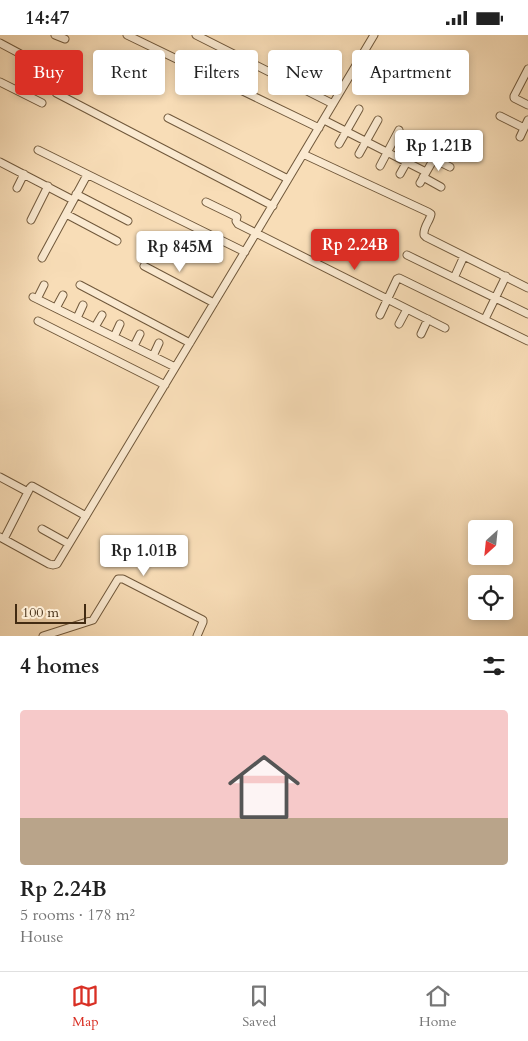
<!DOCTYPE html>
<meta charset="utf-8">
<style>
:root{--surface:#fff;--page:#f2f2f2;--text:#222;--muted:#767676;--line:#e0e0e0;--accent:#d93025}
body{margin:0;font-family:Cardo,serif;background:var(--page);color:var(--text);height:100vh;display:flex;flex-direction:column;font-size:19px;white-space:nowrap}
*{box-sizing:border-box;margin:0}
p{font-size:16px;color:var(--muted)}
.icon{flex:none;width:28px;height:28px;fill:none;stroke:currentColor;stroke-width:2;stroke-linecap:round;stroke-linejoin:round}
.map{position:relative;height:601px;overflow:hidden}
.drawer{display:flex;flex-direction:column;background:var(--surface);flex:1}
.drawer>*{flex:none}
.guide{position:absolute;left:15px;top:15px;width:499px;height:45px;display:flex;gap:10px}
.needle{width:32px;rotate:207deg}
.buttons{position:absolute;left:468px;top:485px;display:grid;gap:10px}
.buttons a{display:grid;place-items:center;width:45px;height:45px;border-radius:5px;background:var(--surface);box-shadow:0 2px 8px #0003;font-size:25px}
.scale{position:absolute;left:15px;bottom:12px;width:71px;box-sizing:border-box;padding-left:5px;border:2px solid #422b12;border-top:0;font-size:14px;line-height:18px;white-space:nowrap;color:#422b12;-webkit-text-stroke:4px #fae9d0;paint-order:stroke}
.price{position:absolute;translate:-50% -42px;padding:0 11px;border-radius:5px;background:#fff;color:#222;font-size:16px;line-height:32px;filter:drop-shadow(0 1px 2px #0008)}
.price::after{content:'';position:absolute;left:50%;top:30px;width:15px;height:11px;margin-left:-8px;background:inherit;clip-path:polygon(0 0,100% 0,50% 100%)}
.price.on{background:var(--accent);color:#fff}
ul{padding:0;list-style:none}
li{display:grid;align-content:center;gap:10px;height:265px;padding:0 20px}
li span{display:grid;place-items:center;height:155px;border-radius:5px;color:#555}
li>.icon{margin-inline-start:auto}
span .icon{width:90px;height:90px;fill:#fffc;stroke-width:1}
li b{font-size:21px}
h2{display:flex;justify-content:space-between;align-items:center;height:60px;padding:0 20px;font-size:21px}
.pill{padding:0 18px;border-radius:5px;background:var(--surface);box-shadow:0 2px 8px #0003;font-size:18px;line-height:45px}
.pill.on{background:var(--accent);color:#fff}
.status{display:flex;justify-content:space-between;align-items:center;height:35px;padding:0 25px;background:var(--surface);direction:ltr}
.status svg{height:14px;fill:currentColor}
.menu{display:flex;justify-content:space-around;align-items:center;height:70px;border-top:1px solid var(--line);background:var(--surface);font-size:14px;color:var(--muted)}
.menu a{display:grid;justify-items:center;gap:2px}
.menu .on{color:var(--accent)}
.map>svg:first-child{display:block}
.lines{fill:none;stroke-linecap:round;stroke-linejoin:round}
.minor-casing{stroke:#70583b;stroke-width:9}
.minor{stroke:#fae9d0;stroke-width:7}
</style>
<div class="status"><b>14:47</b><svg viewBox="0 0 49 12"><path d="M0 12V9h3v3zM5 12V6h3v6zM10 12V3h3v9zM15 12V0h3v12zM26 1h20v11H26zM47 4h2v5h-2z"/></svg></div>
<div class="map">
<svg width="528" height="601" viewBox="0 0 528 601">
<rect width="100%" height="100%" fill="#f8ddb7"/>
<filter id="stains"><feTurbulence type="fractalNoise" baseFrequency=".004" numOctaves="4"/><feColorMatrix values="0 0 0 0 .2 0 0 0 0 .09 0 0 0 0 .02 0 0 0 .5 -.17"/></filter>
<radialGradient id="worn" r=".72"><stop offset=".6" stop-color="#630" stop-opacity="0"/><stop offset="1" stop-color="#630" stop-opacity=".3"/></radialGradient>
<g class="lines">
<g class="minor-casing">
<path id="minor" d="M55,0l10,4
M127,0l192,93
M196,0l137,69
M0,8l58,31
M528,34l-14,27v2l14,7
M0,47l42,21
M56,58l217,113
M500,81l24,12
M168,83l120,61
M324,85l102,52
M520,102l8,-17
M339,109l20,-35
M38,115l207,102
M303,119l125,58 3,2c-1,7 -8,13 -7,21l2,2 102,51
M359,119l19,-34
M434,124l16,8
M0,127l73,38
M380,131l19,-36
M400,139l18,-32
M423,142l18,10
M420,148l19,-33
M17,153l7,-14
M76,159l52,27
M206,167l31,15 -1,4 2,3 207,104
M66,179l51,27
M31,185l17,-34
M407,220l121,59
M42,223l45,-83
M144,231l70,37
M454,243l10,-22
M80,250l110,58
M33,262l142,70
M37,264l7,-14
M56,273l7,-13
M380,280l17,-36 2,-1 129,63
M77,283l6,-13
M485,284l21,-43
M38,286l127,64
M399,289l8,-15
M95,292l7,-12
M421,299l7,-15
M114,302l6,-13
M134,311l6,-12
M153,321l6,-13
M0,442l28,15
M42,494l27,15
M0,502l49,27 4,1 4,-1 199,-331 118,-198
M4,504l26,-51 2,-2 54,30
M43,601l50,-16 25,-41h5l80,41v2l-6,14"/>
</g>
<use href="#minor" class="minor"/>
</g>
<rect width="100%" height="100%" filter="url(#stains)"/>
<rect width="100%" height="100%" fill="url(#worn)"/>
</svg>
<div class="buttons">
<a><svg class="needle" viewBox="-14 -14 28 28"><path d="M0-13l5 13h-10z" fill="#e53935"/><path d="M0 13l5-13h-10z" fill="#767676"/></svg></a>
<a><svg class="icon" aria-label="locate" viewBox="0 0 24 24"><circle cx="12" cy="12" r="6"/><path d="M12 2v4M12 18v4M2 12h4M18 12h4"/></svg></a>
</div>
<div class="scale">100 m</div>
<b class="price" style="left:439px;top:137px">Rp 1.21B</b>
<b class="price on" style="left:355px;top:236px">Rp 2.24B</b>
<b class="price" style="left:180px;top:238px">Rp 845M</b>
<b class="price" style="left:144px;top:542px">Rp 1.01B</b>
<div class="guide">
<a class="pill on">Buy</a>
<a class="pill">Rent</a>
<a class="pill">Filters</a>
<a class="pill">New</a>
<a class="pill">Apartment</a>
</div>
</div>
<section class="drawer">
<h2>4 homes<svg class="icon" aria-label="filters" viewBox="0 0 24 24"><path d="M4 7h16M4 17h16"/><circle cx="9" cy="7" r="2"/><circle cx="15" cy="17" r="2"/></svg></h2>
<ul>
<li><span style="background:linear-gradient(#f6c9c9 70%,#b9a48a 0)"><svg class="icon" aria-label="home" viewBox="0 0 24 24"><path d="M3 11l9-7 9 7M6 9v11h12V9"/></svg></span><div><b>Rp 2.24B</b><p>5 rooms · 178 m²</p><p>House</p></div></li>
</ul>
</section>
<nav class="menu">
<a class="on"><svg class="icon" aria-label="map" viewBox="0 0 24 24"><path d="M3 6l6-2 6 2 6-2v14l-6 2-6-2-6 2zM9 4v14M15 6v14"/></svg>Map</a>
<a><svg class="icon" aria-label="saved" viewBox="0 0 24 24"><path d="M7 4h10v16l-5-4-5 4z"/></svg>Saved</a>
<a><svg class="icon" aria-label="home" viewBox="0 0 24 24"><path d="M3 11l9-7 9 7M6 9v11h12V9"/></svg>Home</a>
</nav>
